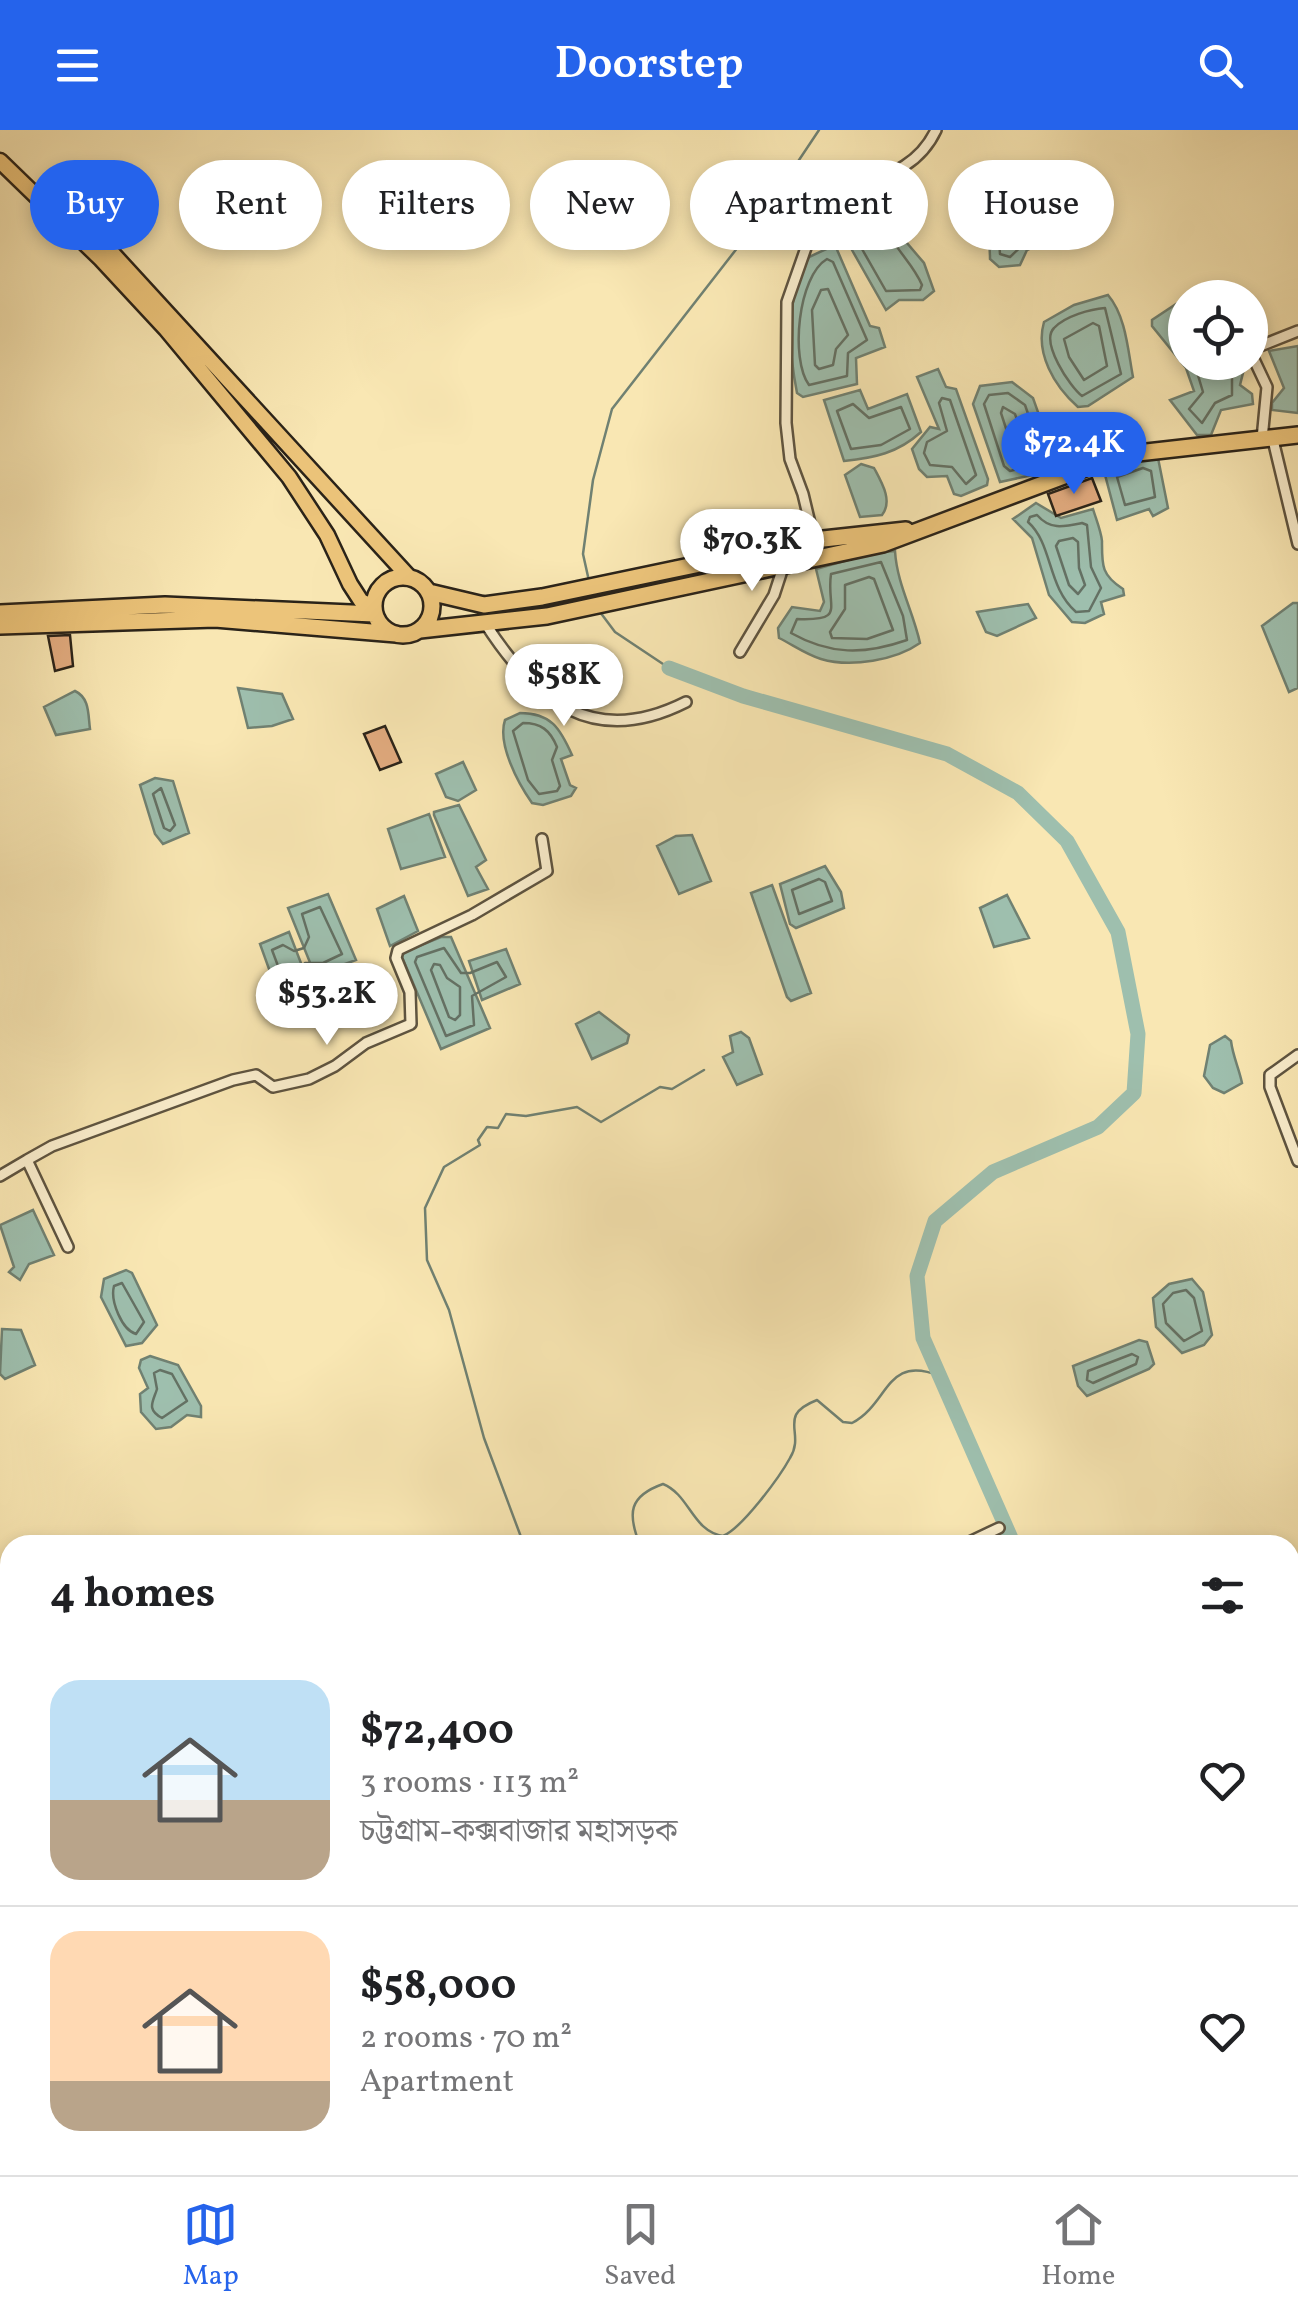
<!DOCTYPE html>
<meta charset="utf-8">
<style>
:root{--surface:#fff;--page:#f6f6f6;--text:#202124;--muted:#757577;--line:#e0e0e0;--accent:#2563eb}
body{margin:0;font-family:Vollkorn,"Noto Serif Bengali",serif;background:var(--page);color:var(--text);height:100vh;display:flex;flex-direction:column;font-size:38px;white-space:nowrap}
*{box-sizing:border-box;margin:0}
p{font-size:32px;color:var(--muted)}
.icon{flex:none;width:55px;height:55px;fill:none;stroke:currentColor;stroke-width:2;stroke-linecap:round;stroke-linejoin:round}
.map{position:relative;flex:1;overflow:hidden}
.panel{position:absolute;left:0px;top:1405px;width:1300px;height:640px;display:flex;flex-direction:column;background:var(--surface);border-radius:30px 30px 0 0;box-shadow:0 5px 15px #0003}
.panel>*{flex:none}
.top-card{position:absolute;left:30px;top:30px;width:1240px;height:90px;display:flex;gap:20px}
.controls{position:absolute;left:1168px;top:150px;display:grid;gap:20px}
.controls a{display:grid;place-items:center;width:100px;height:100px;border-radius:50%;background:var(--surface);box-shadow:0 5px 15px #0003;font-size:50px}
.price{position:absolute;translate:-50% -85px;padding:0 22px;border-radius:35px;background:#fff;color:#222;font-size:32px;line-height:65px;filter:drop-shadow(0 2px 5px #0008)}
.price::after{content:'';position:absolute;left:50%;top:60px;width:30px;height:22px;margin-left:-15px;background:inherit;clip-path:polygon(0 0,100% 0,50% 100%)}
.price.current{background:var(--accent);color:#fff}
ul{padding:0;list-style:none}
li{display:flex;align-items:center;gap:30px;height:250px;padding:0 50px}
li+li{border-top:2px solid var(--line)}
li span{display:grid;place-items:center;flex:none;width:280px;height:200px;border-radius:30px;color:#555}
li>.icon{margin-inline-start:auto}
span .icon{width:120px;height:120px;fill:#fffc;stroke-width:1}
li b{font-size:42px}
h2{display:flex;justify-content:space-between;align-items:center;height:120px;padding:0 50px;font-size:42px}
.tag{padding:0 35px;border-radius:45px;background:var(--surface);box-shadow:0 5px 15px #0003;font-size:35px;line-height:90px}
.tag.current{background:var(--accent);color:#fff}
header{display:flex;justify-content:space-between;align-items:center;height:130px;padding:0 50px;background:var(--accent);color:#fff;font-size:45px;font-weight:600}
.menu{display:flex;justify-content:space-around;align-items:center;height:140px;border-top:2px solid var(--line);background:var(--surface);font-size:28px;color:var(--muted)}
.menu a{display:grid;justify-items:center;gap:5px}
.menu .current{color:var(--accent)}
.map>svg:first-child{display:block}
.water{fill:#9ebfae;stroke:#708172;stroke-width:2.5}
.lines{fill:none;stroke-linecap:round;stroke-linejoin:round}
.shore{stroke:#647164;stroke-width:2.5}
.stream{stroke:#708172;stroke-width:2.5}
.canal{stroke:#9ebfae;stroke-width:9}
.river{stroke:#9ebfae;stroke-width:15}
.building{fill:#e3ac80;stroke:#2a2319;stroke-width:2.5}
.street-casing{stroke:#5e5440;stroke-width:14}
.primary-casing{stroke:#2a2319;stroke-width:19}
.highway-casing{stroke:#2a2319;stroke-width:20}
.street{stroke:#fbefce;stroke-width:9}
.primary{stroke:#ecc47a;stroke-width:14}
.highway{stroke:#ecc47a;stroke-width:15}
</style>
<header><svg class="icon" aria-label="menu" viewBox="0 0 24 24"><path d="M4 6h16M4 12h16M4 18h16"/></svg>Doorstep<svg class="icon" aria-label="search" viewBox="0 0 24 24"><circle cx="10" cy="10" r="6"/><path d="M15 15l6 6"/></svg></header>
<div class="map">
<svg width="1298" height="2045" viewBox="0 0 1298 2045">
<rect width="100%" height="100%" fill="#f9e7b3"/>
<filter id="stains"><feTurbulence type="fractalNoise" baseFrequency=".002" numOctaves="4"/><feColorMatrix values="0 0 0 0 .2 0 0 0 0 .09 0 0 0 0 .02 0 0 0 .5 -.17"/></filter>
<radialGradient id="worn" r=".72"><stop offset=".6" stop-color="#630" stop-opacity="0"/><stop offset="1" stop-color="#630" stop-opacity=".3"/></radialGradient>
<path class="water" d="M996,46l12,1c19,29 30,30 34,66l-15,7 -7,15 -21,2 -9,-8c0,-28 -3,-38 -31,-45l-2,-8 10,-15z
M890,93l34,40 10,28 -11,9h-24l-13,10 -34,-60 5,-13z
M835,115l35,81 9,2 6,19 -29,11 1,26 -54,13 -6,-4c-9,-47 -12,-93 12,-136z
M1108,165c18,21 20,56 25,82l-45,29 -10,1c-24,-21 -43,-54 -34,-85l30,-17z
M1185,168v64l54,1 5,6 -4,16 12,9 1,10 -32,6 -10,25h-14l-27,-35 24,-9 -8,-23 -34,-42v-6z
M1298,216v67l-26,-3v-7l12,-15 -15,-37z
M938,239l8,18 10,2 32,90 -1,6 -26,11 -7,-2 -7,-18 -20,1 -8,-8 -7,-20 18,-22 9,2 -22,-52z
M1012,252l21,16 23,65 -14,10 -42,9 -27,-78 7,-18z
M860,260l8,19 39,-15 14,38c-23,21 -47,26 -77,29l-20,-61z
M1141,328h17l10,50 -15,8 -4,-7 -32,11 -13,-49z
M861,334l13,4c8,15 19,33 8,47l-22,2 -15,-42z
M1036,373l25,15 32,-9c3,10 8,22 9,32 0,24 -1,34 21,48l1,6 -23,7 3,12 -19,9 -13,-1 -23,-27 -17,-57 -19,-19z
M895,421c2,33 18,60 25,92 -24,17 -69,25 -99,16 -14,-4 -28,-14 -42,-21l-1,-10 14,-21 28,4 4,-9 -8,-33 57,-16z
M1293,473h5v85l-9,4 -27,-66z
M1028,474l8,14 -39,18 -11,-4 -9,-20z
M238,558l44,6 11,25 -21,7 -24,2z
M75,561c15,7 13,24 15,38l-34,6 -12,-28z
M520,583c31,0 40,15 52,42l-11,4 9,26 6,3 -5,8 -28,9 -11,-2c-14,-20 -35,-59 -27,-83z
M463,632l13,28 -18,11 -12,-4 -10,-23z
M155,648l18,3 16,52 -26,11 -8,-10 -15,-49z
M459,675l27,55 -10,7 12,22 -20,7 -34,-81v-3z
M429,684l16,43 -44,12 -13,-40z
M692,705l19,46 -32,13 -22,-48 19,-10z
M825,736l16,26 3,16 -48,20 -6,-4 -10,-40z
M772,755l39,108 -20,8 -4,-4 -36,-104z
M328,764l28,66 -41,15 -27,-67z
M1007,765l22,43 -35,9 -14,-39z
M404,766l14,35 -28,15 -13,-37z
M289,802l20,52 -31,10 -18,-50z
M441,807h10l39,91 -49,21 -39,-92 2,-5z
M506,819l14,35 -38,16 -13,-39z
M599,882l30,23 -2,8 -35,16 -16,-35z
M741,902l8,6 13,36 -25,11 -14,-28 10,-5 -3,-16z
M1225,906l6,5c2,16 8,27 11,42l-18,10 -11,-5 -9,-12 6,-31z
M33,1080l21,45 -25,9 -9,16 -11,-8 5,-5 -14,-42z
M126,1140l6,3 25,52 -15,18 -16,3 -25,-49 3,-18z
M1192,1149l11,13 9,43 -8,10 -22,8 -26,-26 -3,-29 16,-14z
M2,1199l19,1 14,35 -30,14 -5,-5z
M1139,1210l8,2 7,22 -5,5 -62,27 -9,-10 -5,-20z
M150,1226l28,9 23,41v11l-14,-2 -16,12 -15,2 -15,-17 -1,-18 8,-6 -9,-20 2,-8z"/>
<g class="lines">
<path class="shore" d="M997,57l22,18 13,23 -2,10 -20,19 -10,-3c-1,-27 -6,-36 -27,-50l2,-7z
M882,105l8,1c10,18 24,30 32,49l-2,5 -34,1 -24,-42z
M827,129l6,3 34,78 -19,13 -1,23 -38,9c-19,-26 -11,-109 18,-126z
M828,159l20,46 -12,14 -3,16 -14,4 -4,-4 -3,-55 9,-20z
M1105,178l16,66 -39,22c-12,-9 -42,-54 -28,-68 11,-12 37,-19 51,-20z
M1093,193l6,3 8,40 -23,14 -15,-23 -5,-18z
M1194,232l9,30 -14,17 13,14 13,-20 17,-8v-33
M1008,263l17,12 18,52 -6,7 -27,7 -6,-5 -20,-62 5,-9z
M942,268l8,2 26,75 -10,9 -14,-17 -22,-2 -6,-12 3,-11 20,-11 -8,-28z
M853,274l16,14 32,-11 9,22 -29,16 -30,4 -14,-38z
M1003,277l12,7 12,35 -2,5 -11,-1 -13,-40z
M1143,338l8,3 4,26 -30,8 -8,-28z
M1037,385c13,15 26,12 45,8l5,2 4,42 10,21 -12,23 -13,1c-29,-25 -23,-68 -48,-90l2,-5z
M1073,408l5,4 1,26 6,17 -7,9 -9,-9 -13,-39 3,-5z
M881,432l22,54 4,24c-43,15 -77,15 -116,-7l6,-14c50,2 29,-11 34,-45z
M869,447l5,2 19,51 -26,9 -35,-1 -2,-6 15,-23v-24z
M523,593c18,0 27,7 34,24l-5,13 8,26 -3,5 -18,3 -11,-14 -15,-49z
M161,658l14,37 -5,6 -6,-3 -11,-34z
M819,749l6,3 7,19 -33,13 -7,-24z
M320,777l22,47 -19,9h-18l-9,15 -12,4 -12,-32 11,-5 11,6 10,-3 5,-11 -7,-23z
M444,818l17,25h9l27,-11 9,15 -34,19 2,29 -28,11 -31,-74 2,-5z
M434,834l6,1 7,13 13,9v28l-5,5 -6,-3 -18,-47z
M122,1153l22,39 -8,12c-14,-4 -26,-33 -22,-48z
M1186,1160l8,8 8,33 -18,10 -18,-18 -3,-19 10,-11z
M1132,1224l6,3 -2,7 -43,19 -6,-3 1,-9z
M160,1240l12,4 15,27 -25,17c-16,-9 -9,-16 -5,-29l-3,-16z"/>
<path class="stream" d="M589,451l-6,-27 10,-74 19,-71 147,-189 60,-90
M600,482l15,20 54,36
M524,1415l-40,-107 -35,-128 -22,-50 -2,-52 19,-41 36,-22 -2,-5 9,-13 11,1 8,-14 20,2 51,-9 24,15 59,-35 12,2 32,-19
M640,1415c-13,-32 -11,-49 23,-61 27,11 29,47 60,52 19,-8 56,-58 67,-78 16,-26 -14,-42 27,-58l26,22 9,1c38,-20 33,-69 88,-47"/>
<path class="canal" d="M1290,1921l8,-6"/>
<path class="river" d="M669,538l74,28 204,58 71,39 49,48 51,91 20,102 -4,59 -36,34 -105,45 -58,49 -18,55 6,62 91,207
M1290,1492l8,1
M1290,1662h8"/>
</g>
<path class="building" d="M1092,348l9,23 -45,15 -8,-22z
M70,505l3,31 -18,5 -7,-35z
M385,596l16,36 -21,8 -16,-36z"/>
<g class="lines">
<g class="street-casing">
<path id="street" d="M1250,220l48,-19
M1250,221l17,36 -5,52
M1273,310l25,104
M814,410l-11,-46 -13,-35 -4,-36 1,-121 35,-100c42,-24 91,-23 114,-72
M485,493c50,78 108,126 201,79
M740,522l34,-57 16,-49
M1298,925l-28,20v12l28,74
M27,1030l25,-14 181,-66 23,-5 17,12 36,-8 26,-13 31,-23 45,-19 -1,-32 -14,-34 2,-8 74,-35 75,-44 -5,-32
M0,1046l27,-16 41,87
M963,1415l36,-17"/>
</g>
<g class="primary-casing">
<path id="primary" d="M0,31l101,98 65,70 123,148 38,58 23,49 11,17 13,6
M53,75l59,48 296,323"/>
</g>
<g class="highway-casing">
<path id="highway" d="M374 476a29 29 0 1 1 58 0a29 29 0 1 1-58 0Z
M429,462l55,13 58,-8 272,-57 92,-10
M0,483l165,-8 209,9
M0,496l215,-7 181,15
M420,500l127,-14 336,-72 237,-89 178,-20"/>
</g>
<use href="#street" class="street"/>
<use href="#primary" class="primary"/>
<use href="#highway" class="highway"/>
</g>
<rect width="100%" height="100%" filter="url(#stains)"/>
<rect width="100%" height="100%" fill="url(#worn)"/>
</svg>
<div class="controls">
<a><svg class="icon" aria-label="locate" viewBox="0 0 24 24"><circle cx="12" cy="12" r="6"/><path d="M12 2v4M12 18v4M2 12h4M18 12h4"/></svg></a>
</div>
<b class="price current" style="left:1074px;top:367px">$72.4K</b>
<b class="price" style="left:752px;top:464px">$70.3K</b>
<b class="price" style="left:564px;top:599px">$58K</b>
<b class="price" style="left:327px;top:918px">$53.2K</b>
<div class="top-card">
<a class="tag current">Buy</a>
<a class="tag">Rent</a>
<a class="tag">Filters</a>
<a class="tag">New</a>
<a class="tag">Apartment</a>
<a class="tag">House</a>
</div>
<section class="panel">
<h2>4 homes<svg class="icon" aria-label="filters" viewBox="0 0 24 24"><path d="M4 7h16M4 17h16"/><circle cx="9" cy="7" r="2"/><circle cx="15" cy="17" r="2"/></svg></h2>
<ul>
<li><span style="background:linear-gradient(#bfe0f5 60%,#b9a48a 0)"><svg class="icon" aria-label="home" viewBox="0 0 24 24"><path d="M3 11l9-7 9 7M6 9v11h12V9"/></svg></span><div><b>$72,400</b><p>3 rooms · 113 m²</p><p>চট্টগ্রাম-কক্সবাজার মহাসড়ক</p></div><svg class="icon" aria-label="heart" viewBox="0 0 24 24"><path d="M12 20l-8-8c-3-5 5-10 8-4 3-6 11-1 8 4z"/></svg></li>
<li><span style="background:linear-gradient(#ffd9b3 75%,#b9a48a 0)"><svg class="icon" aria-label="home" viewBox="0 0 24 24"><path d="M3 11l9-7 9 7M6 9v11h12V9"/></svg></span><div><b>$58,000</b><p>2 rooms · 70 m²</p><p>Apartment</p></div><svg class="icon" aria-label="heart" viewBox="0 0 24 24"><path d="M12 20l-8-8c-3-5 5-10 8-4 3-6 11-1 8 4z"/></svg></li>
</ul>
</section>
</div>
<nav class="menu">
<a class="current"><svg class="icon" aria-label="map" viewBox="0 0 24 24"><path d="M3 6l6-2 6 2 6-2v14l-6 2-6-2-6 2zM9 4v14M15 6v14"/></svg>Map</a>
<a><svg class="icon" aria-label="saved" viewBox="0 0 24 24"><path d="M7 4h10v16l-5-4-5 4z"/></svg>Saved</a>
<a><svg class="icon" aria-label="home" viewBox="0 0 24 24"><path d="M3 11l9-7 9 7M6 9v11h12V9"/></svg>Home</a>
</nav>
